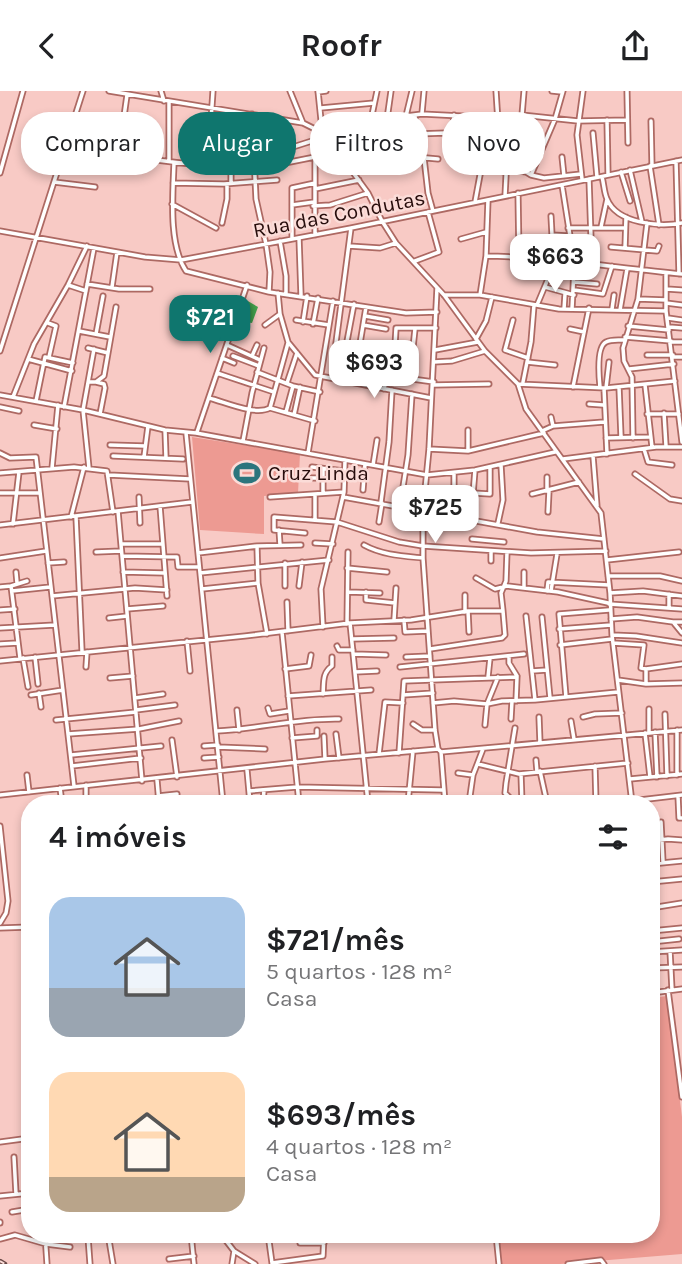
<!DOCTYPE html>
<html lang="pt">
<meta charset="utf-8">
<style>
:root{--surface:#fff;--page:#f2f2f2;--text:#202124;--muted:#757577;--accent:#0f766e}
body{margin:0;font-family:Karla,sans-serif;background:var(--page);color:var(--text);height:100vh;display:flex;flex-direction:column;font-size:26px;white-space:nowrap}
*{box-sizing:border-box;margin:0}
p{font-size:23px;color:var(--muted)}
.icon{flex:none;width:38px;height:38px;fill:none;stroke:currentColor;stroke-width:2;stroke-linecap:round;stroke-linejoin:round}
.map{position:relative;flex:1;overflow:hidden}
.drawer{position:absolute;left:21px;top:704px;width:639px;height:448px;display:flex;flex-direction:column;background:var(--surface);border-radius:28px;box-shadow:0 4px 10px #0003}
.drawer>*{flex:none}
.hud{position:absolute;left:21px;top:21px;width:640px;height:63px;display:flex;gap:14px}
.price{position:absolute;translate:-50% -60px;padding:0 16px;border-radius:14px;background:#fff;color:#222;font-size:23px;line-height:46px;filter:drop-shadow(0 2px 4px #0008)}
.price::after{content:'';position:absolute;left:50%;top:42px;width:21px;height:16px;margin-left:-10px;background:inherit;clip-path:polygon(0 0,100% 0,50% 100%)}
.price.current{background:var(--accent);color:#fff}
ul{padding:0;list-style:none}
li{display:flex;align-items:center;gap:21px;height:175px;padding:0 28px}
li span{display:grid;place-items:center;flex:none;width:196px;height:140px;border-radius:21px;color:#555}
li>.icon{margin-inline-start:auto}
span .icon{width:84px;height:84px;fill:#fffc;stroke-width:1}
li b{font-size:30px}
h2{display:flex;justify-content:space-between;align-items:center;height:84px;padding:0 28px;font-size:30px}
.chip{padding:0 24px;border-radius:28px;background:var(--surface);box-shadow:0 4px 10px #0003;font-size:24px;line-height:63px}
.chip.current{background:var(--accent);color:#fff}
header{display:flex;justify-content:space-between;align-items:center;height:91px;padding:0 28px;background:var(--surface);font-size:32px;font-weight:700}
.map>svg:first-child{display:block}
.green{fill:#ed9a92}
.water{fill:#43a34e}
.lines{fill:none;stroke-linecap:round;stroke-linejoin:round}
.minor-casing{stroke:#ad6963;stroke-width:7}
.minor{stroke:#fff;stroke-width:3.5}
.rail-casing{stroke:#684846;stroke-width:4.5}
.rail{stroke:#fbdcd8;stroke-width:2;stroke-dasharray:5;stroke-linecap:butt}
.labels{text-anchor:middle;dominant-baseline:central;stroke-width:5;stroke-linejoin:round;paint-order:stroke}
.street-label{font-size:21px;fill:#260c0b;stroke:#fbdcd8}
.poi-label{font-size:21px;fill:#260c0b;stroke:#fbdcd8;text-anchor:start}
</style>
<header><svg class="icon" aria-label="back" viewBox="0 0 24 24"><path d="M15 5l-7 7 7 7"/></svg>Roofr<svg class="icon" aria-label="share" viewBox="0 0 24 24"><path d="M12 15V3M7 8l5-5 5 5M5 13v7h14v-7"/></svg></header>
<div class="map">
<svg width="682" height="1173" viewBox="0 0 682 1173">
<rect width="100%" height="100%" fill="#f8cac5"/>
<path class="green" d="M192,346l108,17 -2,39 -34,3v38l-64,-4z
M667,905l15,121v137l-122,10h-60l-4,-30h155v-236z"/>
<path class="water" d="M246,209l12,7 -6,16 -14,-2z"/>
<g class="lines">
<g class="minor-casing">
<path id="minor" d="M109,0l194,32 22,11 43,59 14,28 14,22 48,52 41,56 33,33 8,25 75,104 9,80 2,42 20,168
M161,0l3,10
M290,0l13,32
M318,0l4,39
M377,0l-5,24 2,5 48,-6 59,3 33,11 28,20
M496,0l2,31
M552,0l10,1
M627,0l1,52
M318,1l8,-1
M321,17l53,-5
M422,22l2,-22
M252,23l4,85 10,45 4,28 -1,20
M415,24l1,42 22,2
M522,24l56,6 49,-1
M406,25l6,-25
M387,28l4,-28
M607,29l1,54
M651,30l1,45
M452,42l2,-18
M593,42l4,44
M415,43l31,-1 15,3
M315,49v95
M67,50c49,14 138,31 187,21
M370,52l10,-23
M119,61l8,-57
M485,61l22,4
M341,65l29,-13 45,-3
M562,66l2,19
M424,67l4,35 5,18
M255,68l60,-19 10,-6
M169,70v-59
M676,70l3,113
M174,72c-1,31 -6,81 12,108l83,21 137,21 31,-1
M208,73l5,-73
M650,75l9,59
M482,76l22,5
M255,78l60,-12
M505,78l21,3 5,3 24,-56 8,-28
M630,79l12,52
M621,81l9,29
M0,82l23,-82
M531,84l13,3 37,-4
M602,86c2,7 2,16 5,22 10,25 53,28 75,24
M582,88l-5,-44 6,-44
M589,88l2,59
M54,91l41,5
M173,92l51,1 53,-4
M231,92v-45
M562,94l8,51 5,13 -3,60
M315,98l44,-9
M518,102l1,64
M505,105l2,-40 6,-25 9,-16 2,-24
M475,111l12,-65 22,5
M172,113l44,24
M292,114l22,-3
M313,115l17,-1 38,-12
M551,125l1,19 18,1
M222,132l5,-24v-15
M601,136l6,-28
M351,137l-16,122 45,8
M568,137h57
M0,140l145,26 36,3 170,-32 331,-68
M299,147l2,57
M292,148v-51l23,-5
M461,148l25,-7
M280,150l6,35v18
M349,155l31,2 16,-5
M611,156l46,4 2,-5
M625,157l1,-31
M486,165c66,1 131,12 196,18
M415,170l24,-9 -11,-40
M666,182v38l16,131
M575,191l22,2
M87,193l32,5h31
M68,194l18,6
M112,196l5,-35
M545,196l29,8
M437,197l-8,161 -6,62v47l12,172 3,19 3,3 4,51
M667,198l15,1
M574,199l29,4 9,-28
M278,202l2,21 8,28 27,33 116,23
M444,204h36l79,14 107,2
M480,204l6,-39 2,-56
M638,208l28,1
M666,212l16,2
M537,214l13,-31
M564,218l1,-15
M612,218l2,-14
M620,219l7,-41
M365,225l23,4
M668,227l14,2
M296,229l33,5
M513,229l-8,30 23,8
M303,231l4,-26
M48,232l8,3 -7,31
M313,233l5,-26
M265,234l15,-11
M363,234l23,4
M628,235l41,4
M669,236l13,1
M415,238l-5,47 2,3 22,3
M570,238l14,3
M79,240l31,6
M96,243l7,-38
M625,246l46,4
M476,248l10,-18 6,-24
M671,251h11
M227,254l33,15
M88,257l20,5
M435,259l43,-8
M0,260l83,-260
M345,261l9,-48
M647,264h26
M233,265l26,10
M252,265l5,-11
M673,266h9
M222,267l12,5
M28,268l44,12
M357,270l23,4
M434,271l18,-1 33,-10
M527,271l28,3
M629,278l45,-5
M336,279l37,7
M257,281l36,14 27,6
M217,282l57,19
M355,283l11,-67
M88,291h8l8,-6 12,-69
M96,291l8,2 1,4 -5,26
M523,291l8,-40 3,-37
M287,292l10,-30
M518,293l88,4 69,-7
M433,294l56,-1
M645,294l7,62
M573,296l16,-79
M600,296c-1,-10 -4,-40 6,-45 5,-3 13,-2 18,-2
M619,296l2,50
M604,297l3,66
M606,297l3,-26
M384,298l11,-43 1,-18h40
M0,304l83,15 82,20 31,3 231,42 48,-5 80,-18
M13,306l21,-53 34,-59 19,-39
M209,307c16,4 46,18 61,10l45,13
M36,310l9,-44 28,6
M589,313l14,1
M0,316l19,4
M64,316l30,-159
M270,317l18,-65
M286,321l7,-26
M664,322l2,33
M647,323h32
M294,324l6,-28
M551,326l2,9
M34,334l23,4
M165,339l1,28
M542,340l11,-5 51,-4
M197,341l50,-147
M186,342l37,370
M606,347l43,-1
M633,347l-1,-61 -8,-16 -1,-13 15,-49 9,-76
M243,350l9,-48 12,-45
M110,354l35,1
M429,358l39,2 76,-18
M644,358l4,13 24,3
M468,360v-21
M0,362l10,5 26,-1 38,329
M308,362l25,-152
M113,365l70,3
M593,365l4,50
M144,366l4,-31
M563,368l93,-12h26
M373,374l4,-25
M312,376l32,4
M52,377l6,-63
M89,377l-6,-58 11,-61
M0,382l74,-6 33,4 6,41
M635,383l35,25 12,2
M109,384l81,4
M547,386v14
M300,387h23
M363,399l2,-26
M0,402h39
M323,402v-24
M473,402l17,1v-27
M532,403l47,-12
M139,406l1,26
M270,406l74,-5
M343,406l194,35 67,7
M381,411l8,-60 3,-52
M160,415l7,90
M400,415l8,-51 4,-61
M118,420l24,270
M548,421l1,-21
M447,424l7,-24v-18
M71,426l13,-50
M76,426l6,134
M471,428l4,-49
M315,429v-26
M379,431l3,-19
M498,432l5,-23 -2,-35
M13,433l6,-52
M401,433l3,-18
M0,434l192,-23
M279,439l1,15
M305,442l-31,-3v-13l63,5 62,20 24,4 108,7 75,-2
M472,448l32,3
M315,452l18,1
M121,453h40
M364,454c18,10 39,11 59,13
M257,455l1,37 9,51
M491,460v10
M96,461l25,-1
M198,462l59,-7 44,-1
M123,465l54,1 1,10h21
M0,467l46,-7
M607,469l72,-8
M48,472l16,-1
M285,472v23
M347,477l40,4
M16,481l1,11
M123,481l41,1
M524,481v16
M200,482l129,-13
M608,485h52l22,5
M476,487l19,11 12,-3 51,6 50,11
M11,495l16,-5
M299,495l3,-24
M0,496l11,-1 9,72
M202,498l56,-6
M12,500l38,-4
M547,500l1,-9 61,3
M551,500l6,-37
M348,501l32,1
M366,501v8l29,3
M610,502l33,-2 39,5
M52,505l83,-8 32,2
M287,511l1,29
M609,513l73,5
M669,517v-14
M127,518l36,-3
M0,519l15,-1
M468,520l1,21
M503,520l-2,-18 5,-12 1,-29
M465,521v-17
M526,525l9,84
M542,526l8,81
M109,527l18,-2
M611,528l26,-2 36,5 9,11
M394,529l2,-32
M404,529l1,12 23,-1
M673,531h9
M350,532l18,180
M347,533l1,-72
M323,536l-2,-38 23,-97 1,-32
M0,537l55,-3
M559,538l52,-4
M282,541l17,171
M612,544l24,1 46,7
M352,548l42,-1
M187,550l3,30
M613,552l31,2 -3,23 5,1v15
M0,553l18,-1
M560,554l52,-6
M337,555l2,4h14
M354,563l32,1
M509,565v7l8,13
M35,566l3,27
M406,566l24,-1
M23,567l5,29
M0,570l245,-25 105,-13 61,-3 57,-9h35l2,24 -3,3 -72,11
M86,576l1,-15
M400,576l124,-13
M285,578l24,-3 2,-11
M646,578l36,-5
M532,580l15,-1
M355,581l22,-1
M488,586l2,-19
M110,587l23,-2
M618,589l28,4 36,-1
M39,602l2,14
M323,603c1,-12 -1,-21 9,-28v-9
M31,604l32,-5
M403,604l30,-2
M288,605l83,-6
M566,606l-7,-83 50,-4
M135,607l28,-4
M433,612l21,-2 33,3 15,-3 33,-1 83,-8
M268,617l2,6 19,-3
M649,618v23
M136,619l39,-5
M237,619l2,20
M665,623l2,62
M539,626l1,26
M583,626l12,-3 27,-1
M511,628l1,-18
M56,629l80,-8
M571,630l3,18
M413,633l9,6h13
M485,634l2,-21 11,-27
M677,639v45
M217,640c41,-2 80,-13 122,-12
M655,641l2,45
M645,642l5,44
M68,643l71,-5 40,-8
M336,643l3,24
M324,645l1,23
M292,647l25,-2v-6
M172,649l5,37
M204,655l14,-1
M218,656l47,2
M441,661l241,-22
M399,662l5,-72 113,-4 -1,24
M379,663l6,-52 18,1
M71,664l90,-9
M204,667l15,-1
M536,669l1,12
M478,673l41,10 109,-11
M72,675l69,-8
M595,675l1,37
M247,679l3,33
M540,680l7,32
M458,682l15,2
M521,683l1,29
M27,684l2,17
M630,688l52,-5
M157,689l2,23
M86,694v18
M60,697l2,15
M249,700l48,-4 145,3
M0,704l325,-36 113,-10
M158,705l19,-2
M678,705l1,22h3
M130,712l12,-1
M263,712l1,-13
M408,712l5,-52
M410,712l34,-3
M469,712l4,-28 10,-26
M510,712v-5l-5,-5 1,-10 9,-55
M614,712l68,-8
M661,731l2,40
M0,735l8,75 -2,12 -6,10
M651,750l17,-2 14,1
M651,773l31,-3
M651,791l31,-3
M651,817l31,-5
M0,837l30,-1
M651,840l31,-3
M651,851l28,-3
M670,860l2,39
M651,861l31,-2
M651,877l31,-1
M668,899l14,107
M651,902l31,-4
M30,996v17
M0,1051l30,-4
M14,1066l2,37
M0,1105l30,-3
M12,1121l12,-2 6,-6
M0,1131v1
M45,1143l2,30
M191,1143l3,30
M221,1143l13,17 21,13
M268,1143l4,29
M496,1143l3,30
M0,1148l15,-4 31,9 24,3
M300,1152h24
M169,1168l25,-3
M272,1172l51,-7 1,-22
M90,1173l-2,-27 20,-3 5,30
M232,1173l2,-13
M568,1173l33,-4 3,4"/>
</g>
<use href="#minor" class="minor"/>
<g class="rail-casing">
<path id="rail" d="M0,1170l5,3"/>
</g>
<use href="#rail" class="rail"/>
</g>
<defs>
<g id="stadium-bare" transform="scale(2.1)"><path d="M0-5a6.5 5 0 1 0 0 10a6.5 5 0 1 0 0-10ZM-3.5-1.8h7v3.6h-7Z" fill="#2c757d" stroke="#fbdcd8" stroke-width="2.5" paint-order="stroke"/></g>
</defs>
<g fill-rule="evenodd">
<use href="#stadium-bare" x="247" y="382"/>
</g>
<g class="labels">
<g class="street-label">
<text transform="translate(339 123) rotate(-11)">Rua das Condutas</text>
</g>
<g class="poi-label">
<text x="268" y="382">Cruz Linda</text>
</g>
</g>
</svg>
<b class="price" style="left:555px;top:203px">$663</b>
<b class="price current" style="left:210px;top:264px">$721</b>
<b class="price" style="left:374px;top:309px">$693</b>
<b class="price" style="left:435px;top:454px">$725</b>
<div class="hud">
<a class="chip">Comprar</a>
<a class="chip current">Alugar</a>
<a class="chip">Filtros</a>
<a class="chip">Novo</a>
</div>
<section class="drawer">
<h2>4 imóveis<svg class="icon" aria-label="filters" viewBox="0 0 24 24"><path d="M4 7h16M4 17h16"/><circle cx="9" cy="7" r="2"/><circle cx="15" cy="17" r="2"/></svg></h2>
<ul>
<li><span style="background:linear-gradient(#a9c7e8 65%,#9aa5b1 0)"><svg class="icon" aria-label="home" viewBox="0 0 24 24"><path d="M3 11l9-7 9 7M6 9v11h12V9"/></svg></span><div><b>$721/mês</b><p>5 quartos · 128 m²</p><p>Casa</p></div></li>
<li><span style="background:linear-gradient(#ffd9b3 75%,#b9a48a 0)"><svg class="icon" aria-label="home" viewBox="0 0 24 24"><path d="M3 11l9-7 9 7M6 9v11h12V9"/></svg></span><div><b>$693/mês</b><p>4 quartos · 128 m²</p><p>Casa</p></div></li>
</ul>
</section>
</div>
